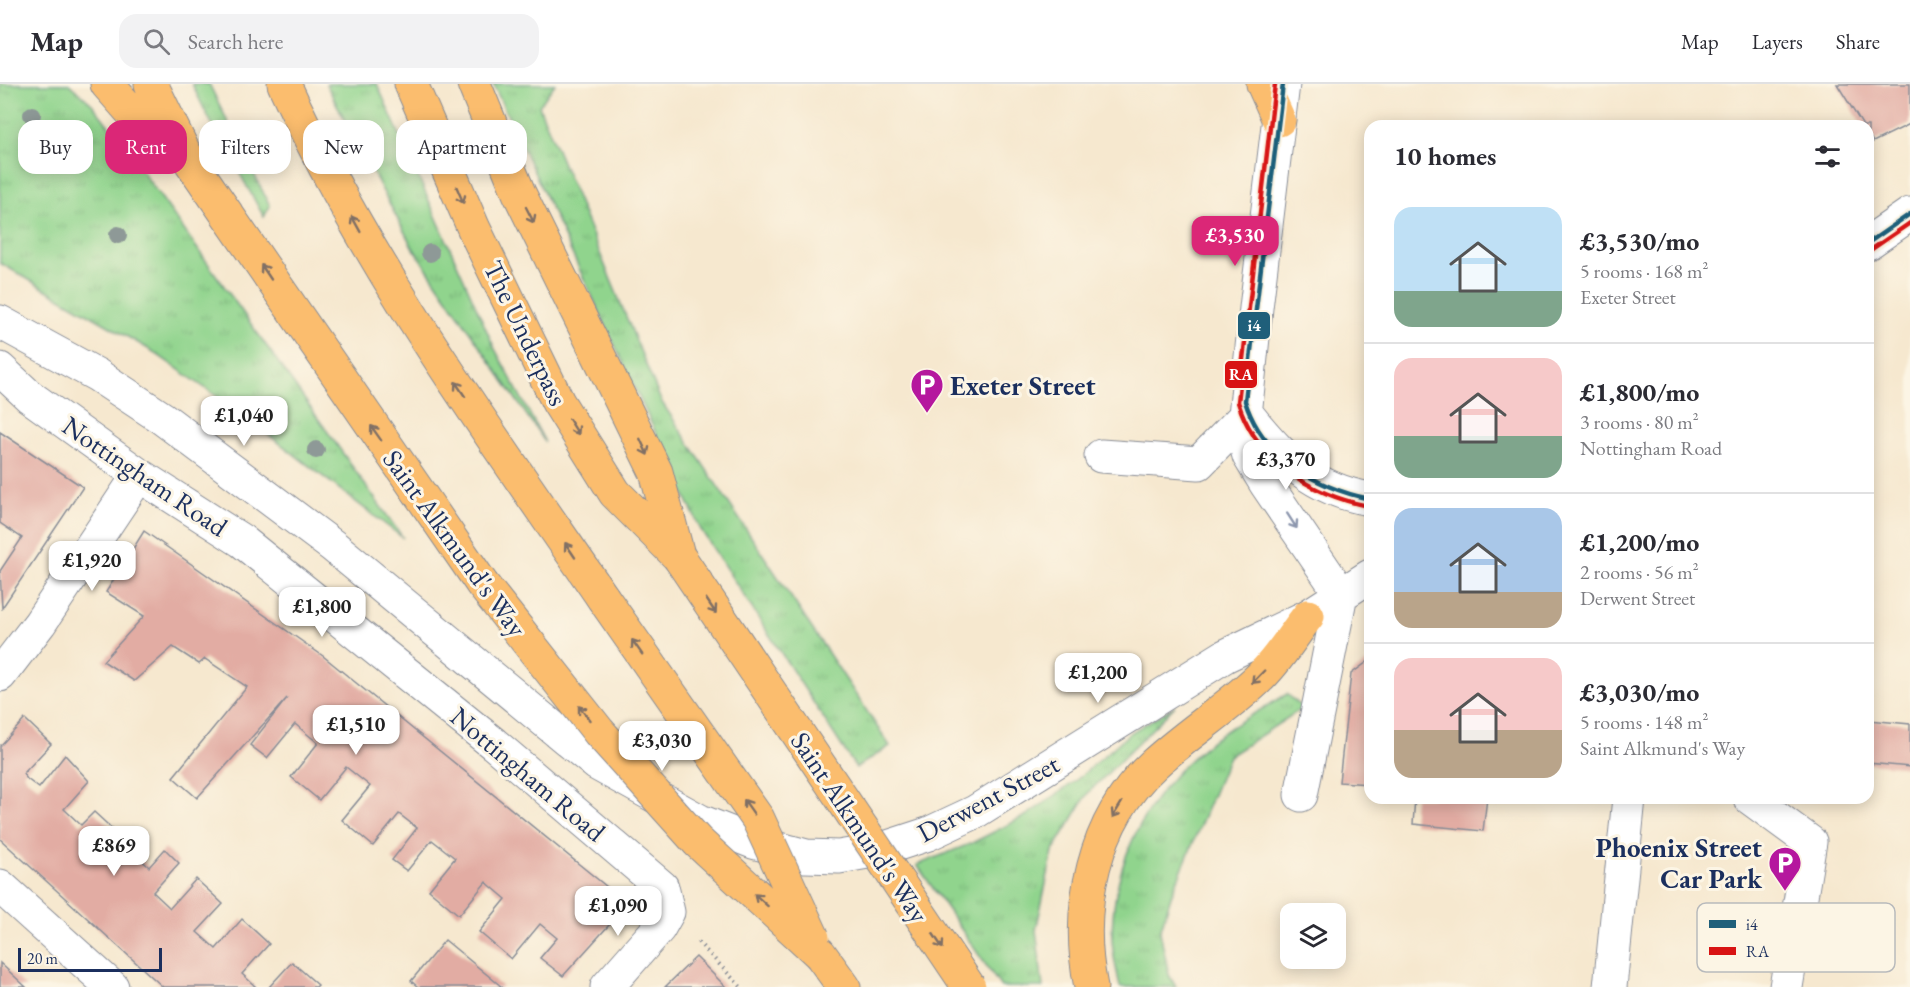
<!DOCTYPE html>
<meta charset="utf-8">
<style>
:root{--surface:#fff;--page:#f2f2f3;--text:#2b2b33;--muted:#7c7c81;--line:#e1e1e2;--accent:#db2777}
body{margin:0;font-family:"EB Garamond",serif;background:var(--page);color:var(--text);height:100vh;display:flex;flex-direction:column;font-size:22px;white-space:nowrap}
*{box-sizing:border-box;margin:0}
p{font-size:20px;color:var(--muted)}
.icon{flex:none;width:33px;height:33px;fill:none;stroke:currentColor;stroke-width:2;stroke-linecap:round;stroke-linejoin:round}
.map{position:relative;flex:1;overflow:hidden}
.details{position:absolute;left:1364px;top:36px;width:510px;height:684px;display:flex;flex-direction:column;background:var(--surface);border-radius:18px;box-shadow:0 3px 15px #0003}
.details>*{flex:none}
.banner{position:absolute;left:18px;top:36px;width:570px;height:54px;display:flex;gap:12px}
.controls{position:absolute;left:1280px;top:819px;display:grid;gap:12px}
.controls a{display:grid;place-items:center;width:66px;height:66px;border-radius:12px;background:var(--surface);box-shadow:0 3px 15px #0003;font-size:30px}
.scale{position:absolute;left:18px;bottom:15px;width:144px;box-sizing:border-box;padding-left:6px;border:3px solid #1b2f5e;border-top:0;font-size:16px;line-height:21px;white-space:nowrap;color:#1b2f5e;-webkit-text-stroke:4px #fcf5e5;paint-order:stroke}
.price{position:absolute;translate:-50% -51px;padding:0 14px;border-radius:12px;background:#fff;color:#222;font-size:20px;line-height:39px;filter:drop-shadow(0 2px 3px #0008)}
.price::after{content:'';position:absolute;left:50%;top:36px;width:18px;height:14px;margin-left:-9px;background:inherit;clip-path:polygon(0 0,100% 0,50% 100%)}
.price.current{background:var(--accent);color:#fff}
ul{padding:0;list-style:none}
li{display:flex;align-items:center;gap:18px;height:150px;padding:0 30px}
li+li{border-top:2px solid var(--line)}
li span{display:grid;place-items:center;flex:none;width:168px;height:120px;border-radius:18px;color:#555}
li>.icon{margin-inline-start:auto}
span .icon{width:72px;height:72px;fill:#fffc;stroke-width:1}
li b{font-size:26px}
h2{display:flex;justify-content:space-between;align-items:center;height:72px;padding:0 30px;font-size:26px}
.chip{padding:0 21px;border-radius:18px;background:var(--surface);box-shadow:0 3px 15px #0003;font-size:21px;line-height:54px}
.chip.current{background:var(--accent);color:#fff}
header{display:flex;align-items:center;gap:36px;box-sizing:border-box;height:84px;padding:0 30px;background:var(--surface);border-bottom:2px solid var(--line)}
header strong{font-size:28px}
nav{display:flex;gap:33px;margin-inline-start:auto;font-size:21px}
.search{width:420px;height:54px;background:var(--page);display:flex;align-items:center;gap:15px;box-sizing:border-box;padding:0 21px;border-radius:18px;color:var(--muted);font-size:22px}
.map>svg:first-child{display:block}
.grass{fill:url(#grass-tufts);stroke:#568276;stroke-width:1.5}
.building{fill:#e2aca3}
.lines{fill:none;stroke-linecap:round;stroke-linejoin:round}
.minor-casing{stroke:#888c96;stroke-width:35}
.major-casing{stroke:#888c96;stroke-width:35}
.path{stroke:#888c96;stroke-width:4;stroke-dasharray:1.5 4.5;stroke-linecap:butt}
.minor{stroke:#fff;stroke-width:33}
.major{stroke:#fbbd6e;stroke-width:33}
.major-bridge-casing{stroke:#888c96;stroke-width:35;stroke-linecap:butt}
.major-bridge{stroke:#fbbd6e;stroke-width:33}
.bus-1-casing{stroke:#fcf5e5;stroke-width:9}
.bus-2-casing{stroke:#fcf5e5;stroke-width:9}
.bus-1{stroke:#1f5f7a;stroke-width:4.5}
.bus-2{stroke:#d81313;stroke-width:4.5}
.tree{fill:#8e9997}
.oneway{stroke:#806f65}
.oneway2{stroke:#8d97ae}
.labels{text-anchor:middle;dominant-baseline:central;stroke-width:6;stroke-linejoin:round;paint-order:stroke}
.street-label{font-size:27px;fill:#1b2f5e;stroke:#fcf5e5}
.poi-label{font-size:27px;font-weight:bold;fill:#1b2f5e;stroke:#fcf5e5;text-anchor:start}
.key{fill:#fcf5e5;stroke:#b8babc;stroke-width:1.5}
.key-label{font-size:16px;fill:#1b2f5e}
.line-badge{stroke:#fcf5e5;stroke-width:2}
.badge-label{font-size:16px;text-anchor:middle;font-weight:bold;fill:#fff}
</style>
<header>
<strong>Map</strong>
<div class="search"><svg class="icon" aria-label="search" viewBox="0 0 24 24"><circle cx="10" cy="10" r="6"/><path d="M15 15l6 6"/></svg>Search here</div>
<nav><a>Map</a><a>Layers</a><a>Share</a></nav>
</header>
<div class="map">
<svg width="1910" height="903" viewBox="0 0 1910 903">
<defs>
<pattern id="grass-tufts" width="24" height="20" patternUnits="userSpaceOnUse" patternTransform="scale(1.5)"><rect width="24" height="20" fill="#90d48d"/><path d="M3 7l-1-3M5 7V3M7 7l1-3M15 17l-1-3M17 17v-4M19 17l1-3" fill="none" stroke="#7cb67c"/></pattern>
</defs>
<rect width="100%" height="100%" fill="#fcf5e5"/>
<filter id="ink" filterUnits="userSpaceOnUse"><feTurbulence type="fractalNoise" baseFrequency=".0167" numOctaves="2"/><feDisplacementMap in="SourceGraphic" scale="12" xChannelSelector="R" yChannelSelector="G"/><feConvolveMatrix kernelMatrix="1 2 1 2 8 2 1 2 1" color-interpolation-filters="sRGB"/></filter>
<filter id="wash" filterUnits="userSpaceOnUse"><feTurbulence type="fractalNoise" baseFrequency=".008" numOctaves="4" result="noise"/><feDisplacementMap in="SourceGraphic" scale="24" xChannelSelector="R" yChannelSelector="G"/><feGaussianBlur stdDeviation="1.35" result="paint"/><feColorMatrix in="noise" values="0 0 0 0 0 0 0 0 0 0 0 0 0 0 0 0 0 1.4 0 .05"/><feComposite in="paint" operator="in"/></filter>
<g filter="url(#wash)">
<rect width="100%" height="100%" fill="#f6e8cf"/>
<path class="grass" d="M0,0h69l23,20 31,40 280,394 -168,-129 -83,-58 -152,-88z
M192,0h17l61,122 -6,11 -58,-104z
M326,0h51l118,265 50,93 -132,-194z
M493,0h62l-16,22 122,295 229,345 -34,22 -155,-238z
M1287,610l16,14 -74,48 -58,140 -11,36 9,43 7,12h-56c-3,-16 -8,-34 -8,-50 1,-79 36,-144 97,-194 23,-19 53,-33 78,-49z
M1175,622l-87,87 -35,58 -17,79 7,57h-42l-84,-122 55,-22 55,-28 47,-33 56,-49z"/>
<g id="blocks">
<path class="building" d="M1837,0h73v40l-37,18 -5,-9v-7h-5z
M0,348l83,55 -81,121 -2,-37 22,-33 -22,-15z
M144,447l179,125 305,248 -65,72 -23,-18 17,-20 -17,-14 -29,35 -32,-27 27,-33 -20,-17 -27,33 -30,-25 26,-32 -23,-18 -25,31 -15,-11 25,-32 -18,-14 -26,32 -31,-26 28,-34 -24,-19 -27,33 -28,-23 27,-34 -23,-19 -28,34 -17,-13 37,-47 -90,100 -24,-21 74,-90 -42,-28 -6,5 -26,-17 -39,34 -31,-20 41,-45 -38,-24z
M1370,576v124l-31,-2 12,-108z
M25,635l26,25 -28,30 4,5 12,9 26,-33 24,26 -25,28 17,16 13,-13 25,23 -13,14 5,5 12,10 11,-11 15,14 16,-18 14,14 -26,29 17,16 26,-29 12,11 15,14 -26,28 19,17 26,-30 27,25 -27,30 14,13h-93l-163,-148v-93z
M1868,636l42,4v43l-42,-4z
M1415,714h72l-4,33 -70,-7z
M445,856l57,47h-84l-7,-6z
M696,873l30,30h-61z
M292,878l26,23 -2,2h-47z
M0,879l26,24h-26z"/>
</g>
</g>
<g filter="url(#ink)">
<use href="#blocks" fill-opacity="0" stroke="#888c96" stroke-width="1.5"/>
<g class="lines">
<g class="minor-casing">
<path id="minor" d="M1283,0l-27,224 -13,127 6,21 17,28 75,110
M1868,159l42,-29
M0,238l97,53 65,43 171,128 264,218 103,57 53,21 53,14 33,1 40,-7 49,-16 47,-22 250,-156 83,-40 62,-40
M0,285l29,27 110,79 103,66 252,203 168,143 6,25 -9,16 -52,59
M1247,330c34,43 66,76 123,85
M1101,372l98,7 48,-49
M0,591l40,-52 99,-148
M1301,711l40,-201
M1750,714l60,44 -24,145
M0,802l112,101
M1610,903l19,-189"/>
</g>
<g class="major-casing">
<path id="major" d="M107,0l30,34 43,31
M151,0l33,68 298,432
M284,0c84,184 205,348 319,514
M411,0l63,145 84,173 57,91 64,64
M474,0l45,109 137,279 22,83
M1263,0l16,36
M820,870l24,33
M1091,903c-16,-79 2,-167 63,-223 33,-30 71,-54 103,-84 20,-18 35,-44 51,-64"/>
</g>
<path class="path" d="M698,858l43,45"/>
<use href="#minor" class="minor"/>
<use href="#major" class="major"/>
<g class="major-bridge-casing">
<path id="major-bridge" d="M679,473l290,430
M482,500l117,148 99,110 122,112
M603,514l155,221 55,119"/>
</g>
<use href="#major-bridge" class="major-bridge"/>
<g class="bus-1-casing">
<path id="bus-1" d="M1283,0l-38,317c17,55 71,87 125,98
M1868,159l42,-29"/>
</g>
<g class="bus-2-casing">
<path id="bus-2" d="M1275,0l-37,318c18,59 74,93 130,104
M1872,165l38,-26"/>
</g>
<use href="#bus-1" class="bus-1"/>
<use href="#bus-2" class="bus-2"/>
</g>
<g class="tree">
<circle cx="32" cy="31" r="9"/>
<circle cx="118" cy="151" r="9"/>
<circle cx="430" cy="169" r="9"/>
<circle cx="278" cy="328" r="9"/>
<circle cx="316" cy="366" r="9"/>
</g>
<defs><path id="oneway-shaft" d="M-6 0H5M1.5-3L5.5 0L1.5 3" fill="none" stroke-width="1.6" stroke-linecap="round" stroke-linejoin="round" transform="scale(1.5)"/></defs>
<g class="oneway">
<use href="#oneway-shaft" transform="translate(460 111) rotate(67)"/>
<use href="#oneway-shaft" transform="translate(530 131) rotate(63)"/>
<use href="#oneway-shaft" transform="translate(356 140) rotate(-119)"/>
<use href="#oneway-shaft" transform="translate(266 188) rotate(-124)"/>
<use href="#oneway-shaft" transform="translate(460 305) rotate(-124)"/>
<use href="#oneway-shaft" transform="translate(574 343) rotate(58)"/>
<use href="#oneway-shaft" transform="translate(376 349) rotate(-125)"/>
<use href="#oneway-shaft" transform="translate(644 363) rotate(65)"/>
<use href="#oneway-shaft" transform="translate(570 466) rotate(-124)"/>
<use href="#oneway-shaft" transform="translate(711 522) rotate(56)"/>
<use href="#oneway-shaft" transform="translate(637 563) rotate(-125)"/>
<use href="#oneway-shaft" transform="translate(1258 593) rotate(134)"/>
<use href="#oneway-shaft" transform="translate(584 629) rotate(-128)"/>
<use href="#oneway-shaft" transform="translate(749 723) rotate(-125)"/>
<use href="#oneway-shaft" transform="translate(1117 726) rotate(122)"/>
<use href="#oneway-shaft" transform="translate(761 816) rotate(-138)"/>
<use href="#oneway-shaft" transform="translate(938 857) rotate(56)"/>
</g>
<use class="oneway2" href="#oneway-shaft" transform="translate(1292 437) rotate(57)"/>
</g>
<defs>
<g id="parking-pin" transform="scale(1.725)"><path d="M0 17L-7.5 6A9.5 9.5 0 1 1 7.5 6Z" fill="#b5179e" stroke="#fcf5e5"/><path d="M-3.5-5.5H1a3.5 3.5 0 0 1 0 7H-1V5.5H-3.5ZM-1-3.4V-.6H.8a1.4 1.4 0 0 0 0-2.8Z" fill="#fff"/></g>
</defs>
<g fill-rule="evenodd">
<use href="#parking-pin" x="927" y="301"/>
<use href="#parking-pin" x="1785" y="779"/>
</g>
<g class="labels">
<g class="street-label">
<text transform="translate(526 249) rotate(64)">The Underpass</text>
<text transform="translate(145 392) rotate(34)">Nottingham Road</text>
<text transform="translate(455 459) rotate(54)">Saint Alkmund's Way</text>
<text transform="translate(528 690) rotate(40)">Nottingham Road</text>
<text transform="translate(988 714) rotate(-28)">Derwent Street</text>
<text transform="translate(860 743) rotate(56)">Saint Alkmund's Way</text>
</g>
<g class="poi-label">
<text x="950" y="301">Exeter Street</text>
<text x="1762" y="763" text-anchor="end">Phoenix Street<tspan x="1762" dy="31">Car Park</tspan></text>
</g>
</g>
<rect x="1697" y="819" width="198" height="69" rx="9" class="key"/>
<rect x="1709" y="836" width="27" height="8" fill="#1f5f7a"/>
<rect x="1709" y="863" width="27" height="8" fill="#d81313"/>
<g class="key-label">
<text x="1746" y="846">i4</text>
<text x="1746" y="873">RA</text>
</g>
<g class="line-badge">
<rect x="1237" y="227" width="34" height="29" rx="6" fill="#1f5f7a"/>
<rect x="1224" y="276" width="34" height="29" rx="6" fill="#d81313"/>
</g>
<g class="badge-label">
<text x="1254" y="247">i4</text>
<text x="1241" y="296">RA</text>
</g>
</svg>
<div class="controls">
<a><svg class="icon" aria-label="layers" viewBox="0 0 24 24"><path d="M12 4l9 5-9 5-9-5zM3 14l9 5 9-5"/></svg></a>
</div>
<div class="scale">20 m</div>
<b class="price current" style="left:1235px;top:183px">£3,530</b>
<b class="price" style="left:244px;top:363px">£1,040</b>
<b class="price" style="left:1286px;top:407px">£3,370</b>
<b class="price" style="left:92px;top:508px">£1,920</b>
<b class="price" style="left:322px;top:554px">£1,800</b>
<b class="price" style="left:1098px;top:620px">£1,200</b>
<b class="price" style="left:356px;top:672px">£1,510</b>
<b class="price" style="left:662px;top:688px">£3,030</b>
<b class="price" style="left:114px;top:793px">£869</b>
<b class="price" style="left:618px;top:853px">£1,090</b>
<div class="banner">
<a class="chip">Buy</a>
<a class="chip current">Rent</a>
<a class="chip">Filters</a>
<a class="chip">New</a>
<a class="chip">Apartment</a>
</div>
<section class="details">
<h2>10 homes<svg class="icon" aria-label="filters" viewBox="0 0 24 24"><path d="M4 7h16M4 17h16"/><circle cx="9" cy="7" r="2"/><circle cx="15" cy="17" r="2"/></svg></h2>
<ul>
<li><span style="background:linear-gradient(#bfe0f5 70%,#7fa58c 0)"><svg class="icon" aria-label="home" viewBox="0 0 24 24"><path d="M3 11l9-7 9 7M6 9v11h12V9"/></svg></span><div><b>£3,530/mo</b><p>5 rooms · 168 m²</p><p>Exeter Street</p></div></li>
<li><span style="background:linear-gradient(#f6c9c9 65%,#7fa58c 0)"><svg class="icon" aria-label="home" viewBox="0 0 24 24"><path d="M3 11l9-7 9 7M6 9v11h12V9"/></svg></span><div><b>£1,800/mo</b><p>3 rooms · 80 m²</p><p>Nottingham Road</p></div></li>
<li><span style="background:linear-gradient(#a9c7e8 70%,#b9a48a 0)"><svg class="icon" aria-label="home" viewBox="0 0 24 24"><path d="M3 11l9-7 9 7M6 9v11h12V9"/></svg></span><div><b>£1,200/mo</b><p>2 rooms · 56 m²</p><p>Derwent Street</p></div></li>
<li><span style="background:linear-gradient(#f6c9c9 60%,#b9a48a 0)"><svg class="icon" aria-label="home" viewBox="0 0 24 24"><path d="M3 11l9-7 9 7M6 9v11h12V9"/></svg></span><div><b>£3,030/mo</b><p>5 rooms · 148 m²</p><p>Saint Alkmund's Way</p></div></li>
</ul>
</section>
</div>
